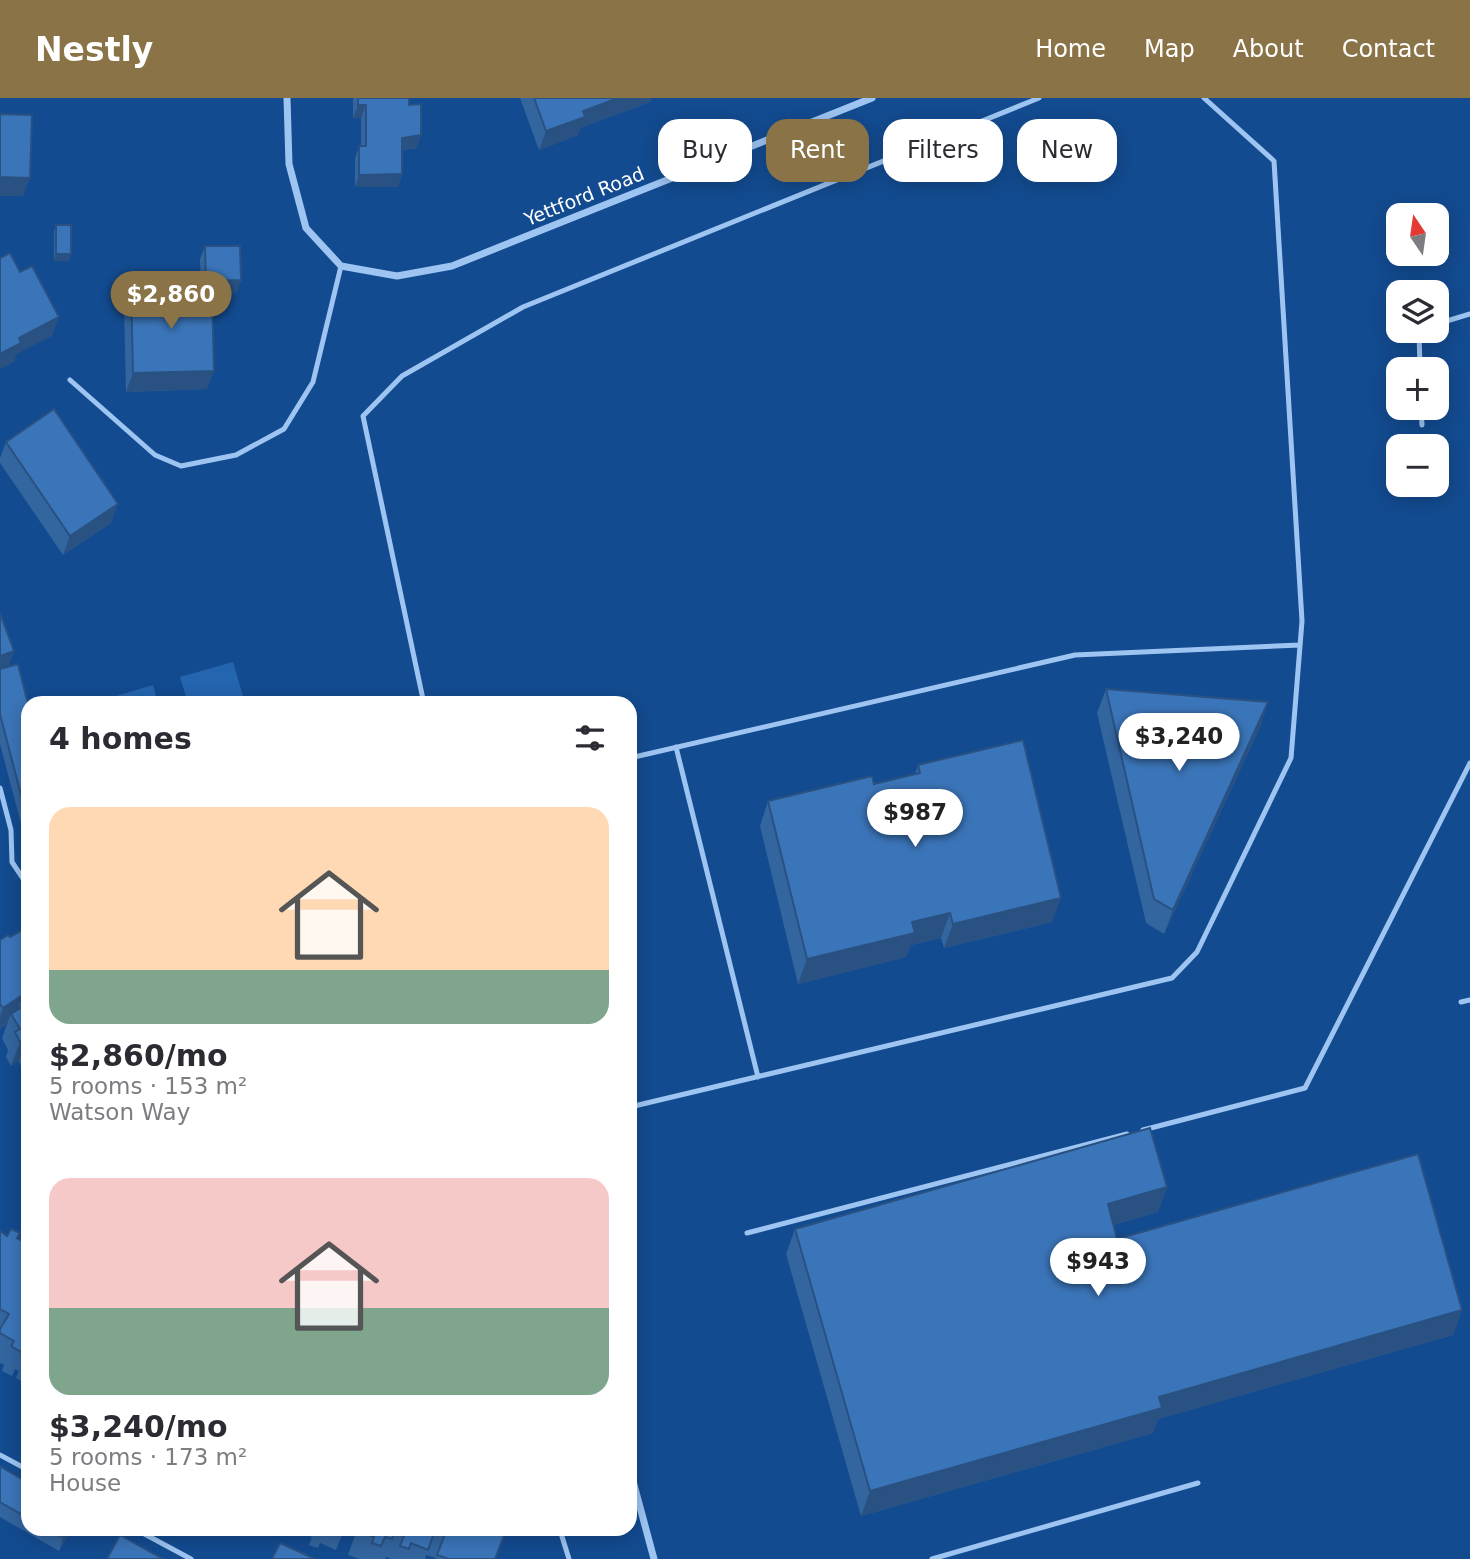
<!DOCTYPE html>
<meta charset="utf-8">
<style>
:root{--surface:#fff;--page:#f7f7f7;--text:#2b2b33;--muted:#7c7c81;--accent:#8a7447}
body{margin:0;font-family:"DejaVu Sans",sans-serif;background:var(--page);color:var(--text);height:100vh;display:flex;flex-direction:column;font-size:26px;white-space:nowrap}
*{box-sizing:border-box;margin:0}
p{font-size:23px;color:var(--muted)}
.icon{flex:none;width:38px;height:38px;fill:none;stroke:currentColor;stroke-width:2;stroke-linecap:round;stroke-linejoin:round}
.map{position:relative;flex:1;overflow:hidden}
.details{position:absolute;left:21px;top:598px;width:616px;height:840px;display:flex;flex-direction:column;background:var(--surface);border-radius:21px;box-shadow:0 4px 18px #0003}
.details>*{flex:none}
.banner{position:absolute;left:658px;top:21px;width:665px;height:63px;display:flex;gap:14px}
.needle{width:46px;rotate:347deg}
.tools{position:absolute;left:1386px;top:105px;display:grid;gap:14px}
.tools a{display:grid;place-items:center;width:63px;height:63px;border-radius:14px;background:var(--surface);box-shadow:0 4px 18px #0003;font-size:35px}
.price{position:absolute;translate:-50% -60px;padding:0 16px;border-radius:24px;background:#fff;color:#222;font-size:23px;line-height:46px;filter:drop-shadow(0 2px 4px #0008)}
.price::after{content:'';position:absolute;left:50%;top:42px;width:21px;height:16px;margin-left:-10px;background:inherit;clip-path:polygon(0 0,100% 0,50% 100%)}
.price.current{background:var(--accent);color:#fff}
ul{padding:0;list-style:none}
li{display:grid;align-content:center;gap:14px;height:371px;padding:0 28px}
li span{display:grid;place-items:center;height:217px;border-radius:21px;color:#555}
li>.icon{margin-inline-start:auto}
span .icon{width:126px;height:126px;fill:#fffc;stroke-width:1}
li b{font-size:30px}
h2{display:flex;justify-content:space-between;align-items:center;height:84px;padding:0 28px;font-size:30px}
.tag{padding:0 24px;border-radius:21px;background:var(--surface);box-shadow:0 4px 18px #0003;font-size:24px;line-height:63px}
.tag.current{background:var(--accent);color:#fff}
header{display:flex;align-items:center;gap:42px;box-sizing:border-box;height:98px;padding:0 35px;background:var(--accent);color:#fff}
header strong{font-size:33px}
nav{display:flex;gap:38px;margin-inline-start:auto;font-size:24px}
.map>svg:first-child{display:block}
.green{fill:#2465af}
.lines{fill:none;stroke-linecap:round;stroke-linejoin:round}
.lane{stroke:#9ec5f2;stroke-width:5}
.street{stroke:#9ec5f2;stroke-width:7}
.wall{fill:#33659f}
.shaded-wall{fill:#295282}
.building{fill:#3b75b9;stroke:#295282;stroke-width:2}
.labels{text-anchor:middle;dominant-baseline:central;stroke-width:5;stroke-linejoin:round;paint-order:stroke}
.street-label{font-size:19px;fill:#fff;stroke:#134b90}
</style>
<header>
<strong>Nestly</strong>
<nav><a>Home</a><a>Map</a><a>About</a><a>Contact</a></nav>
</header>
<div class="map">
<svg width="1470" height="1461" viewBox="0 0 1470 1461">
<rect width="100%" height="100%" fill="#134b90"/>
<path class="green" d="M233,564l12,41h-57l-8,-26z
M153,587l5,18h-58l-1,-2z"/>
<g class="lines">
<path class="lane" d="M1437,226l33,-10
M1419,233l1,38
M70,282l85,75 26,11 55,-11 48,-26 29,-47 28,-116
M1421,310l1,17
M424,606l-61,-288 39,-40 121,-69 516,-209
M676,649l82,330
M630,660l445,-103 225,-10
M0,690l11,42 1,32 16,24
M1461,904l9,-2
M630,1009l542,-129 25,-26 94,-194 11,-137 -28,-460 -70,-63
M1143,1032l162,-42 165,-325
M747,1135l380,-99
M0,1357l28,15
M137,1432l54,29
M560,1432l9,29
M932,1461l266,-76"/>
<path class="street" d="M287,0l2,66 17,64 35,38 56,10 55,-10 420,-168
M630,1372l24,89"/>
</g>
<path class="wall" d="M353,0h56v7l8,43 -15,2v24l-4,13h-43v-28l4,-13h2v-28h-8z
M520,0h132l-2,4 -70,26 -2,7 -39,15z
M56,127l13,36h-15v-30z
M205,148l36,34 -5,13 -35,1 -1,-35z
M131,189l51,8 25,94 -81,3 -2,-86z
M6,344l105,81 -48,32 -63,-92v-5z
M0,515l14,38 -6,15 20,38v130l-4,1 -24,-91z
M1106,591l162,13 -8,25 -96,207 -18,-11 -49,-210z
M918,667l134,157 -108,26 -3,-10 -30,7 -5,12 -108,27 -38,-158 8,-25 106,-17 41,-10z
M28,829v148l-3,2 -6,-16 -8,5 -5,-9 2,-7 -6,-12 5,-14 -7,5v-89l10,-3z
M1167,1089l-9,25 -45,13 4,14 345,71 -9,25 -295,84 -5,14 -292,83 -75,-262 9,-25z
M0,1133l7,5 13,-3 -2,6 10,5v15l-2,7 2,1v127l-6,-3 3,-8 -9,-5 3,-7 -4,-2 -3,7 -10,-5 2,-6 -4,-2z
M0,1368l28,17v47h43l-12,21 -59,-34z
M305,1432h201l-11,29h-59v-1l-10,-3 -1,4h-34l-5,-2 -1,2h-26l-11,-4 7,-20 -11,-5 -8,20 -16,-7 -2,5 -9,-3 3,-8 -9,-3z"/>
<path class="shaded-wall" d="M618,0h34l-2,4 -70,26 -2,7 -39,15 7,-19 37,-20z
M358,7h8l-5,13h-8z
M421,37l-4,13 -20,2 5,-12z
M402,76l-4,13h-43l4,-12z
M0,79l30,1 -7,18h-23z
M56,156h15l-2,7h-15z
M241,182l-5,13 -35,1 5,-13z
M59,219l-7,19 -35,18 -3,8 -14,7v-15l19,-16z
M214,273l-7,18 -81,3 7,-19z
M118,406l-7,19 -48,32 7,-19z
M14,553l-7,19 -7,2v-16z
M1268,604l-8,25 -96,207 9,-24z
M28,725v11l-4,1z
M1061,800l-9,24 -108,26 9,-24z
M950,815l-9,25 -30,7 -5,12 -108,27 9,-25 105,-37z
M23,897l-9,25 -3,-6 -4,10 -7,5v-13l3,-8z
M28,939l-9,24 -8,5 9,-24z
M1167,1089l-9,25 -59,17 9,-25z
M1462,1212l-9,25 -295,84 -5,14 -292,83 9,-25 289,-94z
M68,1432h3l-12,21 4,-13z"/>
<path class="building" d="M358,0h51v7l12,-1v31l-19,3v36l-43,1v-29h7v-41h-8z
M534,0h84l-35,13 2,6 -39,14z
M0,16l32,1 -2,63 -30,-1z
M56,127h15v29h-15z
M205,148h35l1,34 -35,1z
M10,155l10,19 12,-6 27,51 -40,21 2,5 -21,11v-96z
M182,188v9l30,-1 2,77 -81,2 -2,-86z
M54,311l64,95 -48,32 -64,-94z
M0,515l14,38 -14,5z
M18,566l10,40v118l-28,-108v-45z
M1106,591l162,13 -95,208 -19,-11z
M1023,642l38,158 -108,26 -3,-11 -38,9 3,11 -108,26 -39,-158 104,-25 2,8 46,-11 -2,-8z
M28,829v76l-5,-8 -20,13 -3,-4v-64l8,-5 2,2z
M28,905v35l-8,4 -5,-10 5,-3 -9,-15z
M1150,1030l17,59 -59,17 9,35 301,-85 44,156 -303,87 3,11 -292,83 -75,-262z
M11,1131l9,4 -3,5 11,6v11l-5,10 5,2v80l-4,-2 -3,7 -10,-6 3,-5 -14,-8v-4l9,-15 -9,-5v-78l7,5z
M0,1368l28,17v35l-28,-16z
M49,1432h19l-5,8z
M357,1432h149l-11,29h-46l-12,-4 8,-21 -10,-4 -7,20 -17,-7 -2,6 -9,-3 4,-10 -10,-3 -2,6 -7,-2 -4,9 -9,-3 2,-6z
M120,1437l43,24h-56z
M280,1445l35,16h-43z"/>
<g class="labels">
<g class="street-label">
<text transform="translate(584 98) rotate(-22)">Yettford Road</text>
</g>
</g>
</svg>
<div class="tools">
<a><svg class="needle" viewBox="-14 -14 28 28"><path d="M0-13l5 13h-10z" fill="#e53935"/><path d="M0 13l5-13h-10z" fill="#7c7c81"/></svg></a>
<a><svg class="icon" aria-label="layers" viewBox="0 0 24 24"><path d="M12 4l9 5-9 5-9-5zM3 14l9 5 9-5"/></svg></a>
<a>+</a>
<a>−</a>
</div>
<b class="price current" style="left:171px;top:233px">$2,860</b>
<b class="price" style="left:1179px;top:675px">$3,240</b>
<b class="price" style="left:915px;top:751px">$987</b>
<b class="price" style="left:1098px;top:1200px">$943</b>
<div class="banner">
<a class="tag">Buy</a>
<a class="tag current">Rent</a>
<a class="tag">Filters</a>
<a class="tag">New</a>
</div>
<section class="details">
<h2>4 homes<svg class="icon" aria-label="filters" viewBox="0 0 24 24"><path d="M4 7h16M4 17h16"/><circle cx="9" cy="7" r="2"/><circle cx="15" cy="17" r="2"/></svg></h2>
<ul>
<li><span style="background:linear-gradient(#ffd9b3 75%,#7fa58c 0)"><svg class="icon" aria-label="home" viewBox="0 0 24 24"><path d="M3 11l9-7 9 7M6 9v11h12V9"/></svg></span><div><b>$2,860/mo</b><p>5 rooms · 153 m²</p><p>Watson Way</p></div></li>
<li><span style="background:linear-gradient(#f6c9c9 60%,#7fa58c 0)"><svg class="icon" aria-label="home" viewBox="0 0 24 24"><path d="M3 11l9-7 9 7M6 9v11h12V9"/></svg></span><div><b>$3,240/mo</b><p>5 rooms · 173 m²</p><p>House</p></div></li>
</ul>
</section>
</div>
